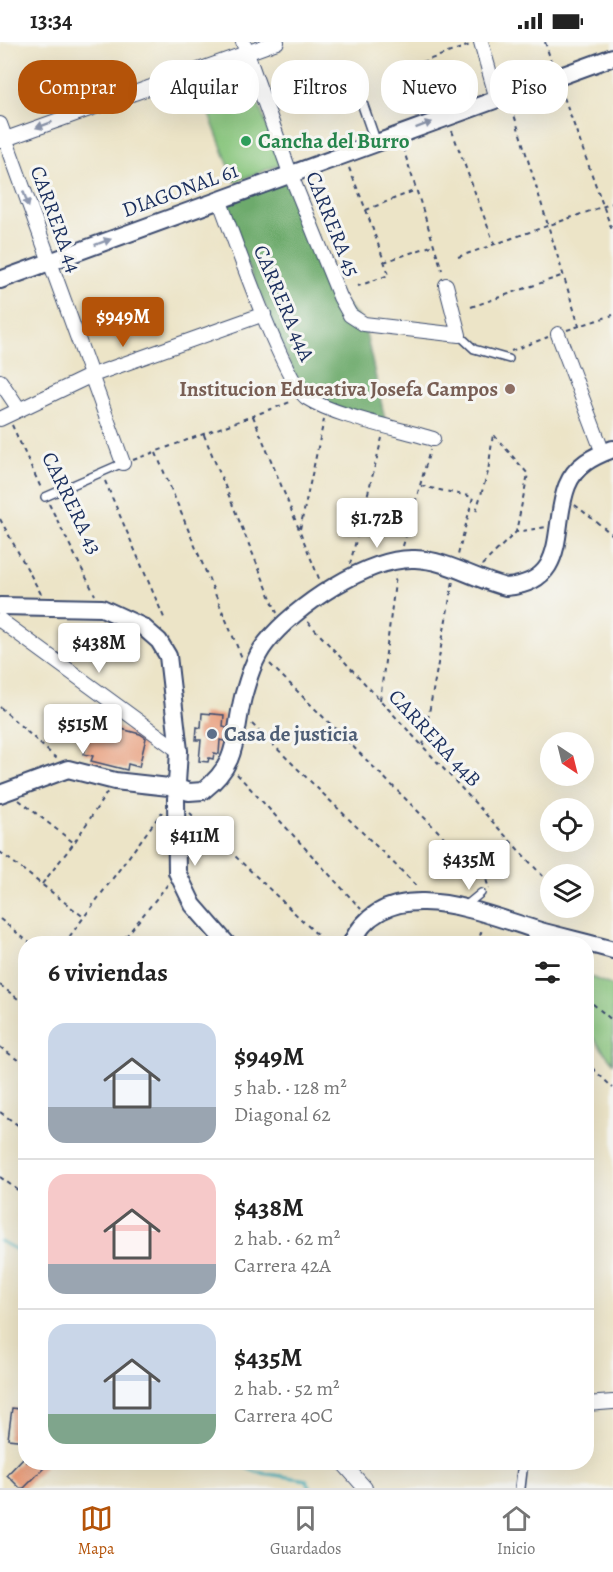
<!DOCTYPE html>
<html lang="es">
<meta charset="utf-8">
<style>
:root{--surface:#fff;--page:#f6f6f6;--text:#222;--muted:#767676;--line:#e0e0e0;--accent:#b45309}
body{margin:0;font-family:Alegreya,serif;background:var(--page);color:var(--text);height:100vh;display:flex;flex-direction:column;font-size:22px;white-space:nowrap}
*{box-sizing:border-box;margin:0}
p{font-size:20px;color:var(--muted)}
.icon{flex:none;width:33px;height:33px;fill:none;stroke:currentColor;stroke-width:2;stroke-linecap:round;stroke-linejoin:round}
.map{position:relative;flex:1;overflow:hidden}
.drawer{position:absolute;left:18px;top:894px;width:576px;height:534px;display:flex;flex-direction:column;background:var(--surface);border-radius:24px;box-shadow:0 6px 24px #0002}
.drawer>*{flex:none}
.banner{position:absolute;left:18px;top:18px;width:578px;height:54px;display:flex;gap:12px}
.needle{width:39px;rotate:145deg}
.buttons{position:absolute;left:540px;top:690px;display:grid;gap:12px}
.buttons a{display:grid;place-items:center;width:54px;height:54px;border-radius:50%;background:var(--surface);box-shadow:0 6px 24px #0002;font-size:30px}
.price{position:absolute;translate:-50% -51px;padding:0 14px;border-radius:6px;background:#fff;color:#222;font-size:20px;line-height:39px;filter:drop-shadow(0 2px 3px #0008)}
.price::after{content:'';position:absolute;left:50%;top:36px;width:18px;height:14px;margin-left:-9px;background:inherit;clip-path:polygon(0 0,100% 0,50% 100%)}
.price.selected{background:var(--accent);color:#fff}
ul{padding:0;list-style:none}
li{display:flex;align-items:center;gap:18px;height:150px;padding:0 30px}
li+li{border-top:2px solid var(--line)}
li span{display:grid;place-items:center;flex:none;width:168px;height:120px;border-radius:18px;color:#555}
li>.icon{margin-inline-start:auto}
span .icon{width:72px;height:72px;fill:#fffc;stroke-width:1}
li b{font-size:26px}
h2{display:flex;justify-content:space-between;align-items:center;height:72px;padding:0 30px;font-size:26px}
.pill{padding:0 21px;border-radius:24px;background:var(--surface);box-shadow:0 6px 24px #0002;font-size:21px;line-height:54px}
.pill.selected{background:var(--accent);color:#fff}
.status{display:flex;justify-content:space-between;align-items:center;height:42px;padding:0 30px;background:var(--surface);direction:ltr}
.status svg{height:16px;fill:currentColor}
.tabs{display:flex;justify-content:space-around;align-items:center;height:84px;border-top:2px solid var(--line);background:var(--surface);font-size:16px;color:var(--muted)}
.tabs a{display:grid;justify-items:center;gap:3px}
.tabs .selected{color:var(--accent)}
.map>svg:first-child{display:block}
.green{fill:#87c57c;stroke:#517a6d;stroke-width:1.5}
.forest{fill:#6daa6c;stroke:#446c65;stroke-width:1.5}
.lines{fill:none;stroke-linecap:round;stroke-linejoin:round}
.stream{stroke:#42b1be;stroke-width:3}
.building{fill:#e79773}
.service-casing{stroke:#3a4a6e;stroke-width:10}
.pedestrian-casing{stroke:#3a4a6e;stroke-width:12}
.minor-casing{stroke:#3a4a6e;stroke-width:16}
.tertiary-casing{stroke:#3a4a6e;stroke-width:20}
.path{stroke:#3a4a6e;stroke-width:2;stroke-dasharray:4.5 4.5;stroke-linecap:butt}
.service{stroke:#fff;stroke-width:7}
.pedestrian{stroke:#fff;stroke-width:9}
.minor{stroke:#fff;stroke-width:14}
.tertiary{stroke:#fff;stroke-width:16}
.oneway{fill:#8d97ae}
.leisure-dot{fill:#2e9e5b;stroke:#f6f6f2;stroke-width:2}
.education-dot{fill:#8d6e63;stroke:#f6f6f2;stroke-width:2}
.service-dot{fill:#5c6f8a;stroke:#f6f6f2;stroke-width:2}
.labels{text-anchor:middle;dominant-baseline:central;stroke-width:6;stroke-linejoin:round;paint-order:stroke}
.leisure-label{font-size:21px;font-weight:bold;fill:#27864d;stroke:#f6f6f2;text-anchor:start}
.street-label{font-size:21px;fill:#1b2f5e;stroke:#f6f6f2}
.education-label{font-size:21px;font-weight:bold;fill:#785e54;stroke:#f6f6f2;text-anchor:end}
.service-label{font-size:21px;font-weight:bold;fill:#4e5e75;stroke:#f6f6f2;text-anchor:start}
</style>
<div class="status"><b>13:34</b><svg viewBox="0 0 49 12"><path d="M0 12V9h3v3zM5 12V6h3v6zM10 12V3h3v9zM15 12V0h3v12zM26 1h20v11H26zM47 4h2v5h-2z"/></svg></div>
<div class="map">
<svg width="613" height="1446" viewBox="0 0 613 1446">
<rect width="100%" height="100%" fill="#f6f6f2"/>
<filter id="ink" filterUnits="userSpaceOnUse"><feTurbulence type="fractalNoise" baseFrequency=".0167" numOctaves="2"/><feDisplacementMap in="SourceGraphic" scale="12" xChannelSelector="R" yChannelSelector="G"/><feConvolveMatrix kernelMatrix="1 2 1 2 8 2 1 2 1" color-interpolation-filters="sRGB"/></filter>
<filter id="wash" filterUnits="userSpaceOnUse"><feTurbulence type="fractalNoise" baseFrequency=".008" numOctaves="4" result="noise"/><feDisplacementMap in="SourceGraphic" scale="24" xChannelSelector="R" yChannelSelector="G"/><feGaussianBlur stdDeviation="1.35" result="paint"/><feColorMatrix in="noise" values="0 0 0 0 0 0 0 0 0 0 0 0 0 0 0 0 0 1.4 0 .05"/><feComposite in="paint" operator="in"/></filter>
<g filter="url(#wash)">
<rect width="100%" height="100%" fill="#ece4c7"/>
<path class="green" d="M243,21l38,101 -46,18 -39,-102z
M586,933l27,11v77l-26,-33z"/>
<path class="forest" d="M290,131l50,124 24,27 22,100 -82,-27 -85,-198z"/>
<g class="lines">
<path class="stream" d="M0,1199l26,14
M235,1420l20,10 52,8 3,8"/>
</g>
<g id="blocks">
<path class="building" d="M202,671l22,2 -1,12 4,1 -3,13 -4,-1 -1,14 -5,-1 -1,6 -4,-1 -1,4 -9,-1 2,-21h-5l1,-13 4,1z
M92,679l48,13 6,4 -7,29 -11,-3 -1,6 -36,-9 2,-5 -9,-2z
M12,1366l14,2v31l-18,-2z
M26,1413v7h15l4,5 -21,21h-4l-13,-13z"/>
</g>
</g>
<g filter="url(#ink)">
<use href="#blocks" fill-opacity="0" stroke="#3a4a6e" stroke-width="1.5"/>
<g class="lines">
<g class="service-casing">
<path id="service" d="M459,293l15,14 35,10
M45,455l78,-34
M464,865l17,-14"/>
</g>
<g class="pedestrian-casing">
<path id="pedestrian" d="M360,55l16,46
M520,1446l3,-26"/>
</g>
<g class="minor-casing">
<path id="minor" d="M243,0l47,131 50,124 10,18 14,9 95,11 -13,-50
M481,0l16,57
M0,82l123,339
M0,99l277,-99
M219,157c13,34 65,184 88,199 30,19 90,30 126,41
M558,292l45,119
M0,339l19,28
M0,377l90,-43 174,-62
M0,578l179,131
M533,902l4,-14
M586,1362l27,-2
M342,1420l23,26"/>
</g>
<g class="tertiary-casing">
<path id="tertiary" d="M0,238l613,-223
M0,564l102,2 41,19 16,14 9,15 11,95 -3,48 1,73 16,33 34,39
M0,752l68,-25 47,12 63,7 11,4 14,-1c37,-29 30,-53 40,-94 5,-18 11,-39 23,-54 28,-36 102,-86 149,-84 32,1 61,21 91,28 64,-5 45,-60 61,-101 8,-21 27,-30 46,-37
M351,902c34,-74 130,-31 186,-14 25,7 51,13 76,20"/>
</g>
<path class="path" d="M545,0l7,22
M561,47l52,144
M512,66l67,218
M416,74l-16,-46 70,-25
M452,89l43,115
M403,106l39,122
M349,126l17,42 23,65 -31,11
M366,168l50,-20
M458,215l155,-54
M384,220l50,-17
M471,265l93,-32
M567,288l46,-15
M511,309l37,-14
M253,374l67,165
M12,383l29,63
M204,393l73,178
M156,411l86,205
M133,418l160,-59
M105,439l60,139
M421,444l52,11 -15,58
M49,462l46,91
M575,463l38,30
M476,469l12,-39 5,-38 35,40 -12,58
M0,477l41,75
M300,487l24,-109
M403,504l27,-96
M350,522l32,-126
M482,523l34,-33 30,-5
M308,580l242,262
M270,622l216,215 3,10
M380,658l16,-125
M0,665l57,52
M252,682l167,164
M423,704l30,-165
M237,732l124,135
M19,758l55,43
M190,771l137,131
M0,810l85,66
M42,842l32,-41 34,-52
M0,877l31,25
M64,902l98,-132
M120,902l48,-60
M200,902l5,-6
M477,902l6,-17
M0,943l26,20
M586,956l27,23
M0,1005l26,19
M586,1020l27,26
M0,1070l26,19
M0,1135l26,19"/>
<use href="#service" class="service"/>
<use href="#pedestrian" class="pedestrian"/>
<use href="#minor" class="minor"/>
<use href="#tertiary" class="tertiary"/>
</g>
<defs><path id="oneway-solid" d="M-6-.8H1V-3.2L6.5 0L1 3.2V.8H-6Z" transform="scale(1.5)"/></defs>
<g class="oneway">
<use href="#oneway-solid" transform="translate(44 83) rotate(160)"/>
<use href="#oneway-solid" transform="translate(424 83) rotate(-20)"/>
<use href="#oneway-solid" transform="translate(26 157) rotate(71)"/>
<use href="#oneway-solid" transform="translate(103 200) rotate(-20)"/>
</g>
</g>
<circle class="leisure-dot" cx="246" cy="99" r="6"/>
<circle class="education-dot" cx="510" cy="347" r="6"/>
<circle class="service-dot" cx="212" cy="692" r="6"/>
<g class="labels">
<g class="leisure-label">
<text x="258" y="99">Cancha del Burro</text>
</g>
<g class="street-label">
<text transform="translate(180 148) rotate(-20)">DIAGONAL 61</text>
<text transform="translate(56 177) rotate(70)">CARRERA 44</text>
<text transform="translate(333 182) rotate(68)">CARRERA 45</text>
<text transform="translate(284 261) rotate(67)">CARRERA 44A</text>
<text transform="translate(72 461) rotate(64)">CARRERA 43</text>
<text transform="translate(435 696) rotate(47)">CARRERA 44B</text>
</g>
<g class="education-label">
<text x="498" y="347">Institucion Educativa Josefa Campos</text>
</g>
<g class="service-label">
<text x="224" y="692">Casa de justicia</text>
</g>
</g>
</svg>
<div class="buttons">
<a><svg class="needle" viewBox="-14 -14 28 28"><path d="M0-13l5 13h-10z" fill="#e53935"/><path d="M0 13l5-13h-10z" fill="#767676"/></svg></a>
<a><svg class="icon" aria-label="locate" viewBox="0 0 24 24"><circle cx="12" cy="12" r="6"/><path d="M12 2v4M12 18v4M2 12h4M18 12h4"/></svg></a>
<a><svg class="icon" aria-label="layers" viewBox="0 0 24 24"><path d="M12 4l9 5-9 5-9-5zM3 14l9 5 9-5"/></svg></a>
</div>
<b class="price selected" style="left:123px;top:306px">$949M</b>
<b class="price" style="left:377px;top:507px">$1.72B</b>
<b class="price" style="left:99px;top:632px">$438M</b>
<b class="price" style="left:83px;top:713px">$515M</b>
<b class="price" style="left:195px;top:825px">$411M</b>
<b class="price" style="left:469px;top:849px">$435M</b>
<div class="banner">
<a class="pill selected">Comprar</a>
<a class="pill">Alquilar</a>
<a class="pill">Filtros</a>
<a class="pill">Nuevo</a>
<a class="pill">Piso</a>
</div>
<section class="drawer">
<h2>6 viviendas<svg class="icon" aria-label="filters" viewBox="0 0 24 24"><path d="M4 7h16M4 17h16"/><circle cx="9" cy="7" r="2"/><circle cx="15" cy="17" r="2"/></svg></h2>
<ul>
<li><span style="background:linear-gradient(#c9d6e8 70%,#9aa5b1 0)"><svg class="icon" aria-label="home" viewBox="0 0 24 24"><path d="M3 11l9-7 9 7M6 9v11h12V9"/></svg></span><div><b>$949M</b><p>5 hab. · 128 m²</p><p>Diagonal 62</p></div></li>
<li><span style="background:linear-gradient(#f6c9c9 75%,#9aa5b1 0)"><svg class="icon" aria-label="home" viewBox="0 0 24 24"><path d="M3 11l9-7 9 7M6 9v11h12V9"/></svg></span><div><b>$438M</b><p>2 hab. · 62 m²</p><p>Carrera 42A</p></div></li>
<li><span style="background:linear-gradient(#c9d6e8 75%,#7fa58c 0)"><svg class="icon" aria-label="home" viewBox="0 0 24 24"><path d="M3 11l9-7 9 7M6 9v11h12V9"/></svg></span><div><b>$435M</b><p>2 hab. · 52 m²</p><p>Carrera 40C</p></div></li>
</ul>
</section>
</div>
<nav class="tabs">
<a class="selected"><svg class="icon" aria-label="map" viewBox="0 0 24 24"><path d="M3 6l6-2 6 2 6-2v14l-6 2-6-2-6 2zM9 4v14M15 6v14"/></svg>Mapa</a>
<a><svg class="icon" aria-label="saved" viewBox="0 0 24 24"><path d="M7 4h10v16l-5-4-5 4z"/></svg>Guardados</a>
<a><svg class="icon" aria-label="home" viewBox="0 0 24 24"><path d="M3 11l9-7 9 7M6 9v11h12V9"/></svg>Inicio</a>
</nav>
